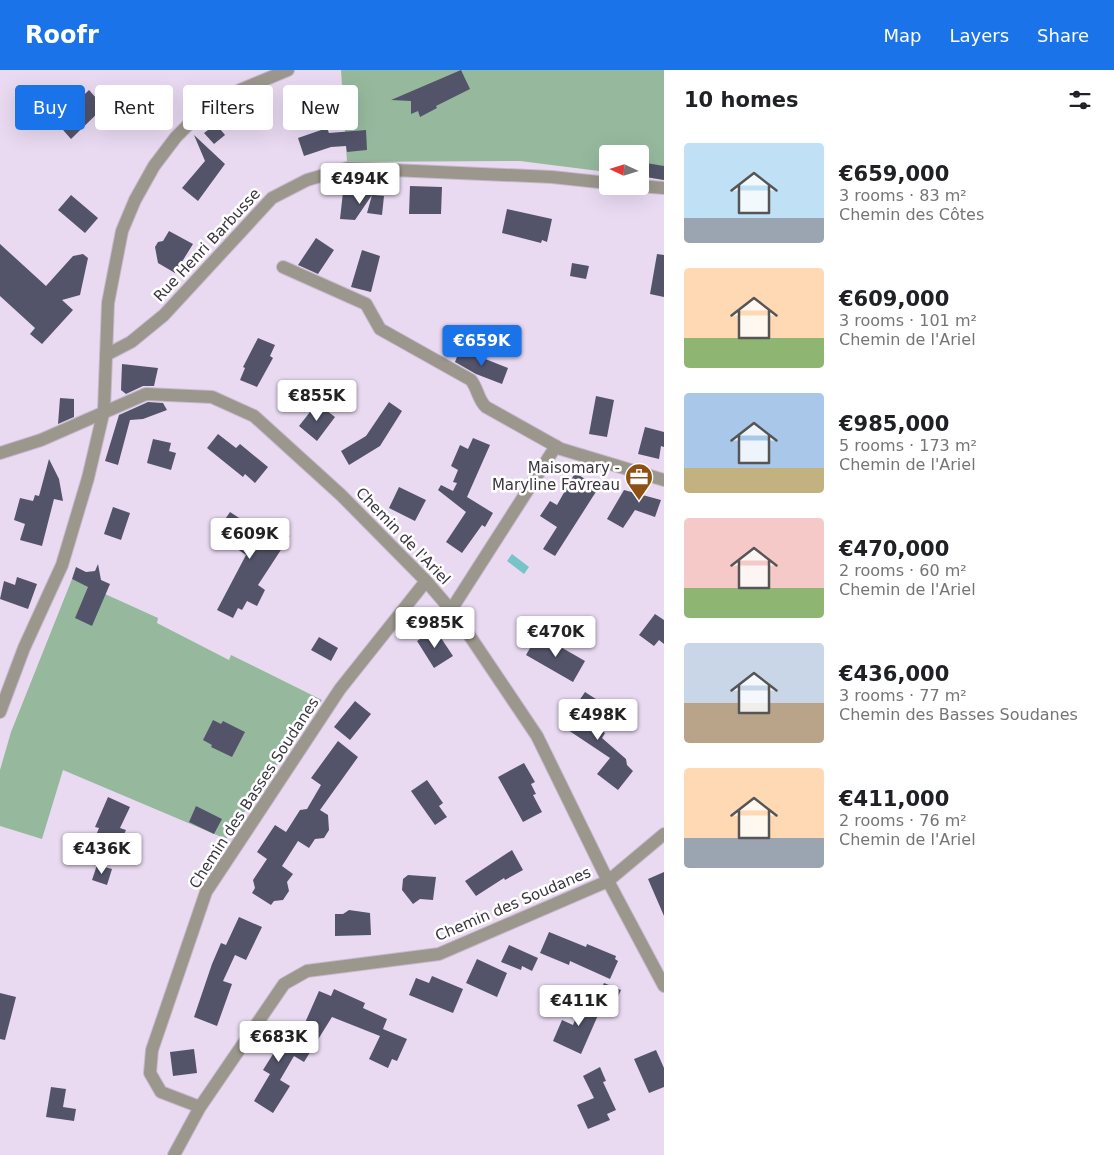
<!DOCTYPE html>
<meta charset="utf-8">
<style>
:root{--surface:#fff;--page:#f6f6f6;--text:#202124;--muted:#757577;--accent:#1a73e8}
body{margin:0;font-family:"DejaVu Sans",sans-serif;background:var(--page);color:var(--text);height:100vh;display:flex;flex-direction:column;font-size:19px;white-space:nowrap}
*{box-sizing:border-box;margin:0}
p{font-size:16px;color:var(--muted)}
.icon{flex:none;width:28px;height:28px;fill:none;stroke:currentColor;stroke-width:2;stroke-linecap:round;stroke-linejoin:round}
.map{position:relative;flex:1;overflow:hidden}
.panel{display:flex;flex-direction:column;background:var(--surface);width:450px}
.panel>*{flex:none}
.hud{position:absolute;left:15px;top:15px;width:475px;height:45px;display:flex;gap:10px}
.needle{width:32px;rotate:274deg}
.fabs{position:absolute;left:599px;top:75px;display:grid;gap:10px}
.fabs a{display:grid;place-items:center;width:50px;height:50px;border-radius:5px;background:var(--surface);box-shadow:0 5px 20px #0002;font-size:25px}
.price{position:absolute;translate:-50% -42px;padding:0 11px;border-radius:5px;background:#fff;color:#222;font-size:16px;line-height:32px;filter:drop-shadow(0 1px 2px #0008)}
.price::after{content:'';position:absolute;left:50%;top:30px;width:15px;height:11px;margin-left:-8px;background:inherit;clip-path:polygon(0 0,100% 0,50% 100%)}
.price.active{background:var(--accent);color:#fff}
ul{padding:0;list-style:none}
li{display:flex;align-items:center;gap:15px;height:125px;padding:0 20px}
li span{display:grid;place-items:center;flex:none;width:140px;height:100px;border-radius:5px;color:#555}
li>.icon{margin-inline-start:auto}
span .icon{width:60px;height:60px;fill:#fffc;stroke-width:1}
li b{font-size:21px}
h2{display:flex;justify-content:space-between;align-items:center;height:60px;padding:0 20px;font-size:21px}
.tag{padding:0 18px;border-radius:5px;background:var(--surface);box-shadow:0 5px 20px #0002;font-size:18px;line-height:45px}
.tag.active{background:var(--accent);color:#fff}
header{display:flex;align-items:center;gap:30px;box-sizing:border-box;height:70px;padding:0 25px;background:var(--accent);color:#fff}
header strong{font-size:24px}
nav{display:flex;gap:28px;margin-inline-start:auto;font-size:18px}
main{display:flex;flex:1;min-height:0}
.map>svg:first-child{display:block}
.green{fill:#96b99d}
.water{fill:#77c4c8}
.building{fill:#53546a}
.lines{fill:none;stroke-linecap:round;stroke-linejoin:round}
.minor-casing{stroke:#c6b9ce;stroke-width:14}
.tertiary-casing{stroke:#c6b9ce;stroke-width:14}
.minor{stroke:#9b978c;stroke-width:12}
.tertiary{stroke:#9b978c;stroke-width:12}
.labels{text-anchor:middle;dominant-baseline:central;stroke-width:5;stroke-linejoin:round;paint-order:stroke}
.street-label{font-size:15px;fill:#3b353f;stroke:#fff}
.poi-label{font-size:15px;fill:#3b353f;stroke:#fff;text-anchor:end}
</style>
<header>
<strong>Roofr</strong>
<nav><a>Map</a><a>Layers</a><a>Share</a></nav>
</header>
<main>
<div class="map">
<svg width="664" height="1085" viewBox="0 0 664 1085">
<rect width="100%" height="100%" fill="#e9daf2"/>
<path class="green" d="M341,0h323v110l-24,-4v-22h-32l-1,18 -87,-11 -173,1z
M72,509l86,39 -1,5 72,37 2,-5 91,45 -96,139 -163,-69 -21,69 -42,-13v-56l11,-38z"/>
<path class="water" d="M512,484l17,13 -5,7 -17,-13z"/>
<path class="building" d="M461,0l9,19 -34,17 1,2 -17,9 -2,-6 -7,3v-13l-20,-1z
M89,20l15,17 -33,32 -15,-17z
M216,54l9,11 -11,9 -10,-11z
M327,58l2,5 37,-3 1,20 -20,2 -1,-6 -15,1 -27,9 -6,-18z
M194,65l31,29 -27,37 -16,-13 23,-27z
M640,92l24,4v14l-24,-4z
M410,116l32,1 -1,27h-32z
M343,122l41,4 -2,19 -15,-2 5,-18 -17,25 -15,-1z
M71,125l27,23 -13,15 -27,-23z
M507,139l45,10 -5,23 -5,-2 -1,3 -39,-10z
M169,161l24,13 -18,29 -17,-10 -3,-16 3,-5 5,-1z
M316,168l18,12 -16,24 -20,-9z
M0,174l46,42 27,-30 10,-2 5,4 -8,37 -18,5 11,10 -31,34 -12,-10 5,-6 -35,-32z
M362,180l18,6 -9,36 -20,-5z
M657,184l7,1v42l-14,-3z
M572,193l17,3 -3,13 -16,-3z
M258,268l17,7 -5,11 3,2 -16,29 -17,-7 5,-12 -2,-1z
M460,279l48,19 -6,16 -26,-10 -21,-12z
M122,294l36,4 -4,18h-11l-17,8 -5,-4z
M596,326l18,4 -7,37 -18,-3z
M60,328l14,1v18l-16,7z
M148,332l15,1 4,7 -24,9 -13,1 -12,45 -13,-4 14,-46z
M389,332l13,9 -22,35 -31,19 -8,-14 25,-15z
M317,333l18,14 -18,24 -18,-15z
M645,357l19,5v15l-3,-1 -2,13 -21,-5z
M218,364l18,14 4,-4 28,23 -13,16 -10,-9 -2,3 -36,-29z
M473,368l17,7 -23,52 26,16 -8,14 -3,-2 -20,28 -16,-11 20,-30 -28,-22 3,-5 12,6 4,-8 -4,-1 5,-12 -7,-4 9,-21 8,4z
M153,369l18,4 -2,8 7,2 -5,17 -24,-7z
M49,389l10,20 4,22 -9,-2 -12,47 -22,-6 5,-16 -11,-4 6,-22 13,3 2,-6 4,1z
M575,403l24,14 -44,69 -12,-7 14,-22 -17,-11 10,-15 7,4z
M399,417l27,13 -11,21 -26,-13z
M624,420l37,10 -6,17 -20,-7 -12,18 -16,-9z
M113,437l17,6 -9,27 -17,-6z
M230,442l26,17 7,-11 27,18 -32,49 7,5 -8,16 -10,-5 -5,9 -4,-2 -5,10 -16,-8 29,-55 -31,-21z
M98,494l3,16 9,4 -18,42 -17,-8 13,-31 -16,-8 4,-12 10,5 9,-1z
M17,507l20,7 -9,25 -28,-10 4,-18 11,4z
M655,544l9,6v24l-5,-4 -5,6 -15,-11z
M435,559l18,27 -19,12 -17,-27z
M538,564l47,27 -12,21 -47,-27z
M319,567l19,11 -7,13 -20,-11z
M585,622l17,11 -13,19 16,11 -3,5 24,21 1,6 6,6 -15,19 -21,-16 13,-16 -48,-32z
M355,631l16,13 -21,26 -16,-13z
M213,650l8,4 2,-3 22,11 -13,25 -21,-10 1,-2 -9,-5z
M338,671l20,16 -38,53 8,5 1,15 -5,8 -9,1 -6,9 -11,-7 -16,25 11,8 -6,8 2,9 -6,9 -9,1 -3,4 -19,-12 3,-5 -2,-8 14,-21 -10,-7 18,-27 11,7 14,-22 7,-1 14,-24 -10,-7z
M524,693l11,19 -4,2 5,10 -3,1 9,17 -19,10 -25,-45z
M427,710l16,23 -4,3 8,11 -12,8 -24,-34z
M108,727l22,10 -10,21 6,2 -6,13 -5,-3 -3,8 -18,-8 5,-12 -4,-1z
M196,736l26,13 -8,15 -25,-12z
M512,780l11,20 -18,10 -1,-2 -28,18 -11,-15z
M97,795l15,4 -5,16 -15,-5z
M664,802v44l-16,-37z
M408,805l28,2 -3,23 -13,-1 -7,5 -11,-14 1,-11z
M349,840l21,3 1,22 -36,1v-22h8z
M239,847l23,10 -16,33 -11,-5 -12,26 9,3 -15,42 -23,-9 18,-53 9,-21 5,2z
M549,862l37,15 1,-3 29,12 -1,3 3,2 -8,18 -40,-18 -1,4 -29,-12z
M509,875l29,13 -6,13 -10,-5 -1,4 -20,-8z
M477,889l30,14 -10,24 -31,-14z
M432,906l31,13 -10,24 -44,-18 7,-17 13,5z
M604,913l17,7 -6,13 -17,-7z
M334,919l31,14 -2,5 24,11 -4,10 24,10 -10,22 -5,-2 -4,9 -19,-9 11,-23 -48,-19 -28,45 -20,-12 16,-27 4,2 15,-34 12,5z
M0,923l16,4 -11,43 -5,-1z
M584,928l18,8 -21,48 -28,-13 9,-21 11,5z
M278,976l16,10 -14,24 -17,-10z
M194,979l3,24 -24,3 -3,-24z
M656,980l8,18v19l-15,6 -15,-34z
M600,997l6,14 -3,1 13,28 -9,4 3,6 -22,9 -11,-24 17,-7 -11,-22z
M270,1004l20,12 -17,27 -19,-12z
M51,1017l15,2 -3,18 13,2 -2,12 -28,-4z"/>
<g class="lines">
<g class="minor-casing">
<path id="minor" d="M640,116l24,2
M283,197l83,37 14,25 91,51c7,9 7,20 15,27l75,42 103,31
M106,285l25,-13 33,-27 108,-117 35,-18 41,-12 204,9 56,6
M0,383l41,-13 105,-46 66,3 42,19 87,79 85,86 31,36 80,119 71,145 56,105
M451,540l105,-164
M200,1037l-39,-15 -11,-19 2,-23 54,-158 134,-203 86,-108
M174,1085l26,-48 84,-123 23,-13 132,-17 169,-73 56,-47"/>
</g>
<g class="tertiary-casing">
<path id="tertiary" d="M0,642l24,-64 38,-83 26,-87 16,-68 4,-107 14,-72 13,-31 19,-34 22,-29 27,-27 37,-20 48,-20"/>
</g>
<use href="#minor" class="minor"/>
<use href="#tertiary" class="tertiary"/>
</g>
<defs>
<g id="office-pin" transform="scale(1.4375)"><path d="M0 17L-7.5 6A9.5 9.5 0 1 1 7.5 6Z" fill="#8e5113" stroke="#fff"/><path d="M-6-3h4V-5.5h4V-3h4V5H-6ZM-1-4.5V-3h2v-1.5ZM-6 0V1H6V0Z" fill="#fff"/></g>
</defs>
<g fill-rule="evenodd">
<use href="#office-pin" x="639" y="407"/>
</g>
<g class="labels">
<g class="street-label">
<text transform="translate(207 175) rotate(-47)">Rue Henri Barbusse</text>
<text transform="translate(403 466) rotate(46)">Chemin de l'Ariel</text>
<text transform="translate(254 723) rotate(-57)">Chemin des Basses Soudanes</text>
<text transform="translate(513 834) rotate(-23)">Chemin des Soudanes</text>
</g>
<g class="poi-label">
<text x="620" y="398">Maisomary -<tspan x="620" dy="17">Maryline Favreau</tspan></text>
</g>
</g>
</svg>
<div class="fabs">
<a><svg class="needle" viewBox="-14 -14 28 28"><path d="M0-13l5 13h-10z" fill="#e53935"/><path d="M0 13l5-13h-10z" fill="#757577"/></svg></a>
</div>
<b class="price" style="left:360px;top:135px">€494K</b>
<b class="price active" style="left:482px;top:297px">€659K</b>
<b class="price" style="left:317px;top:352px">€855K</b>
<b class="price" style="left:250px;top:490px">€609K</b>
<b class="price" style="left:435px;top:579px">€985K</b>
<b class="price" style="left:556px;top:588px">€470K</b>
<b class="price" style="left:598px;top:671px">€498K</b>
<b class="price" style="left:102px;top:805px">€436K</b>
<b class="price" style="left:579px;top:957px">€411K</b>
<b class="price" style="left:279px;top:993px">€683K</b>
<div class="hud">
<a class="tag active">Buy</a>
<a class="tag">Rent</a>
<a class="tag">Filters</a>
<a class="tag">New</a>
</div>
</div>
<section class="panel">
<h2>10 homes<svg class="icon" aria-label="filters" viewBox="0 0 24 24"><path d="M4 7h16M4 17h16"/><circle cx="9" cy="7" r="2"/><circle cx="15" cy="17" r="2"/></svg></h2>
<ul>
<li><span style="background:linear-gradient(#bfe0f5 75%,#9aa5b1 0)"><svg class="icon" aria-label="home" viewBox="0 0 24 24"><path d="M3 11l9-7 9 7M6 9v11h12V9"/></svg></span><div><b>€659,000</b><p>3 rooms · 83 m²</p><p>Chemin des Côtes</p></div></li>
<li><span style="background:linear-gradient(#ffd9b3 70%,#8fb573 0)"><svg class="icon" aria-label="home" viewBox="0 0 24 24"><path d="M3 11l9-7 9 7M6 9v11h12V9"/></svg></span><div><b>€609,000</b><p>3 rooms · 101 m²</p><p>Chemin de l'Ariel</p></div></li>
<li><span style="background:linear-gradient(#a9c7e8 75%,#c2b280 0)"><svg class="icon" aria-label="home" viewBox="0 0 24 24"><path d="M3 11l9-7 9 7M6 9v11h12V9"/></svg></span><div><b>€985,000</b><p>5 rooms · 173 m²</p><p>Chemin de l'Ariel</p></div></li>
<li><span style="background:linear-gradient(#f6c9c9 70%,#8fb573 0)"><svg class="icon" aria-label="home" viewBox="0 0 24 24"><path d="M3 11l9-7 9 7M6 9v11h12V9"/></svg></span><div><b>€470,000</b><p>2 rooms · 60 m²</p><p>Chemin de l'Ariel</p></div></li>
<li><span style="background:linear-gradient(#c9d6e8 60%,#b9a48a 0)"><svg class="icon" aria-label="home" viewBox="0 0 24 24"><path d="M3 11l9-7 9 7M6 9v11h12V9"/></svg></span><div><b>€436,000</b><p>3 rooms · 77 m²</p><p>Chemin des Basses Soudanes</p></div></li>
<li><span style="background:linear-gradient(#ffd9b3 70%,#9aa5b1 0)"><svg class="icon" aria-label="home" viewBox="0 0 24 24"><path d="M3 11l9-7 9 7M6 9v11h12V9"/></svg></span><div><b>€411,000</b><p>2 rooms · 76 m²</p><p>Chemin de l'Ariel</p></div></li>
</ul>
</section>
</main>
